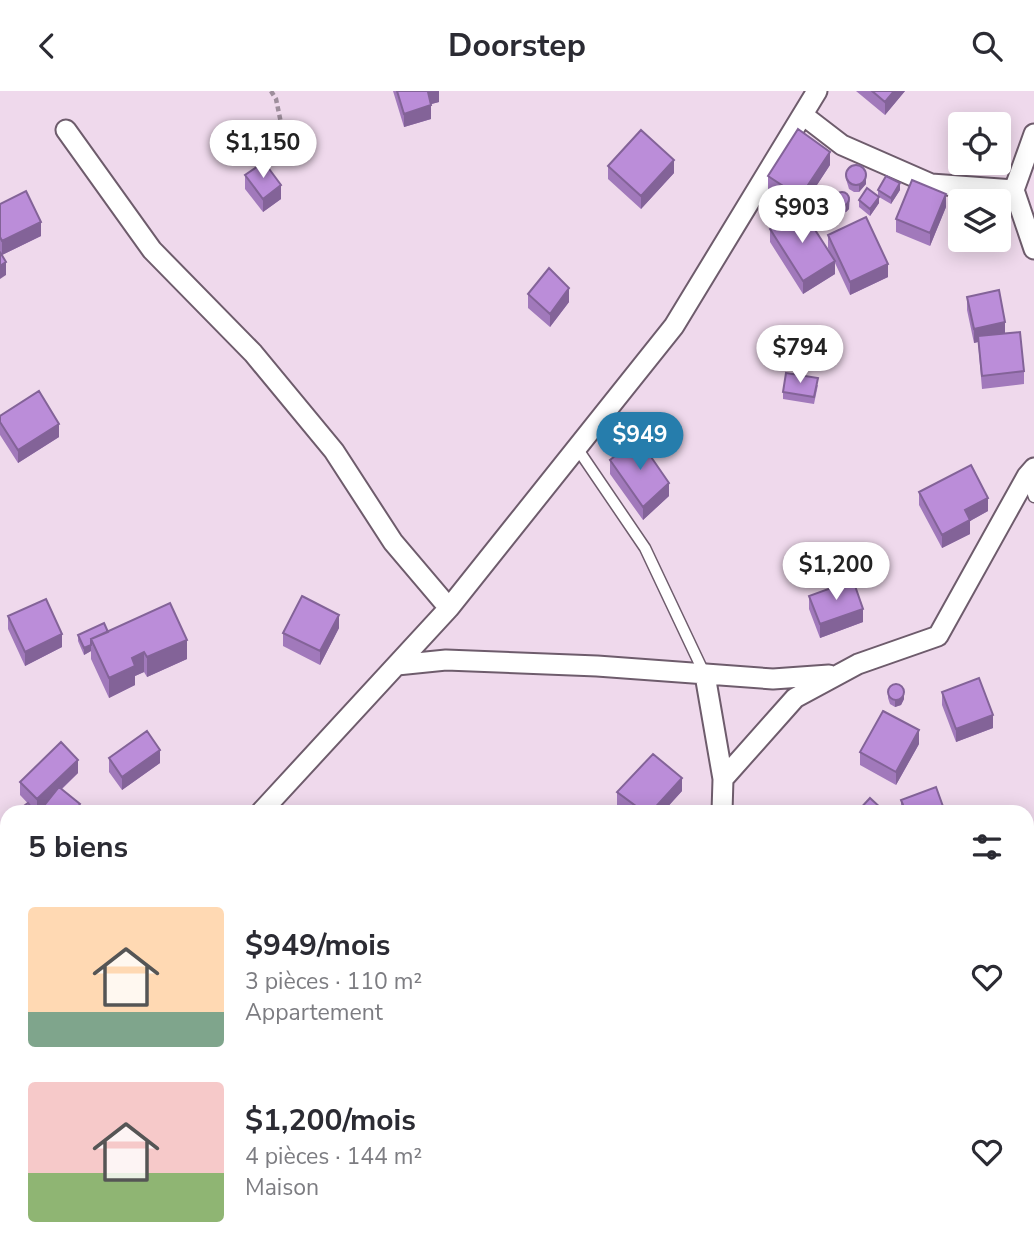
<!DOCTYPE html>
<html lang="fr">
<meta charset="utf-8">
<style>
:root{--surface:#fff;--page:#f2f2f3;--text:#2b2b33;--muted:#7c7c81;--accent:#267dac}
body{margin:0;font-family:"Nunito Sans",sans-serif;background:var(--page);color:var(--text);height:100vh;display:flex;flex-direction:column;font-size:26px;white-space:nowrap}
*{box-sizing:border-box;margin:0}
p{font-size:23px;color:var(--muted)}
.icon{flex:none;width:38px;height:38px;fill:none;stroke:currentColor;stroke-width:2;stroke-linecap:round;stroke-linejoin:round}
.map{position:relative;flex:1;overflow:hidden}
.panel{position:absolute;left:0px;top:714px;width:1034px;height:450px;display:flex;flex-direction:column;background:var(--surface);border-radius:21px 21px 0 0;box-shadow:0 4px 18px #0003}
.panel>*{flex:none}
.tools{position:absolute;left:948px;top:21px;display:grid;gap:14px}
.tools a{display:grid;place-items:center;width:63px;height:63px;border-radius:7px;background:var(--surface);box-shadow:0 4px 18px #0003;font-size:35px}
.price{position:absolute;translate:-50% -60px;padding:0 16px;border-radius:24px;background:#fff;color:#222;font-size:23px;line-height:46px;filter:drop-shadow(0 2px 4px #0008)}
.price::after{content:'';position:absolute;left:50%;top:42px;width:21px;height:16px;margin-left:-10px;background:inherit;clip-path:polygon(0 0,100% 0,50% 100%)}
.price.current{background:var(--accent);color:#fff}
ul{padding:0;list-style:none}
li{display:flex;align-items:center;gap:21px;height:175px;padding:0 28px}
li span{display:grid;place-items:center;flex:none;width:196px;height:140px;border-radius:7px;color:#555}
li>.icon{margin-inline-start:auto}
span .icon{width:84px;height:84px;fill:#fffc;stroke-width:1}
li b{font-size:30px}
h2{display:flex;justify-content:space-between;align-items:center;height:84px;padding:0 28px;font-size:30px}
header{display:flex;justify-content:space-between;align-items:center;height:91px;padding:0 28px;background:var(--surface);font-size:32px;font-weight:700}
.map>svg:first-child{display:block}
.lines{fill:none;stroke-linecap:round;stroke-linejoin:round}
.service-casing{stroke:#6e5c6c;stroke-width:13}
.minor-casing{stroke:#6e5c6c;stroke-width:23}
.path{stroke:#9e8e9c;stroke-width:4.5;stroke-dasharray:5 3.5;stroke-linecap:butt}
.service{stroke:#fff;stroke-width:10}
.minor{stroke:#fff;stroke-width:19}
.wall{fill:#a179bb}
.shaded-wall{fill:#836398}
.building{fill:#bb8dd9;stroke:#836398;stroke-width:2}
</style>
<header><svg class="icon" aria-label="back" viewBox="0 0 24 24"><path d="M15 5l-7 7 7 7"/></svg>Doorstep<svg class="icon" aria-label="search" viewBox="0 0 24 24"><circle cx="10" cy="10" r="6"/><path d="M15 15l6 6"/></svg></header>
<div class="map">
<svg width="1034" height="1163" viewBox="0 0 1034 1163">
<rect width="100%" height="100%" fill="#efd9ec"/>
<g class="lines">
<g class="service-casing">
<path id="service" d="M577,357l68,100 60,127
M1027,386l7,20"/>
</g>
<g class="minor-casing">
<path id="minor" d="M803,24l39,30 89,39 83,6
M66,39l86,120 101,103 81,98 59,91 56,66
M1034,43l-20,56 20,59
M397,574l49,-5 151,6 176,13 56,-4
M705,584l18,104
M261,721l188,-204 225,-282 143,-235
M722,721l1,-33 72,-81 63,-34 80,-28 89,-160 7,-8
M0,1003l7,-8
M1027,1037l7,-13
M0,1157l11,2 4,-2
M979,1157l1,6"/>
</g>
<path class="path" d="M271,0l5,8 5,24
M409,1157l3,6
M661,1163l2,-6"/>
<use href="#service" class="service"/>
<use href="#minor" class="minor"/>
</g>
<path class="wall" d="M393,0h46v11l-8,2v15l-27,8z
M856,0h49l-20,24z
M830,74l-29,44 30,46 -3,-7v-13l60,42 -38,18 -15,-32v11l-32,20 -33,-52v-13l29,-19 -31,-21v-13z
M608,75l66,7 -33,36 -33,-30z
M846,82l20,11 -7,8h-5l-5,-3 -3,-10z
M245,84l36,24 -18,13 -18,-23z
M878,99h22l-9,14 -12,-7v6l-9,13 -11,-9v-7l19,-4z
M835,105l15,1 -1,12 -3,3 -5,1 -4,-1 -2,-5z
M0,113l41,32 -39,19 -2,-5z
M946,116l-16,39 -34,-14v-13z
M528,203l41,8 -19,25 -22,-19z
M967,206l38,36 19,38v13l-42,5 -4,-47 -4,1 -7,-33z
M818,294l-4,19 -31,-5v-7z
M0,325l59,21 -41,26 -18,-28z
M610,369l59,36 -26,24 -33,-46z
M919,401l69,19 -18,10v13l-28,14 -23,-43z
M809,505l54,26 -43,16 -11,-29z
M8,525l54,31 -37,19 -17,-37z
M339,537l-19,37 -37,-19v-13z
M108,541l79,27 -40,18 -3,-5 -9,4v9l-26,13 -18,-39v-8l-7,4 -6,-14v-6z
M888,600l16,8 -3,6 -6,2 -5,-3 -2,-6z
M942,601l51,36 -37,14 -14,-37z
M919,653l-23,41 -36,-20v-13z
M109,667l51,5 -38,27 -13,-18z
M78,682l-16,16 18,23h-37v-5l-5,5h-2l-16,-17v-13z
M682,700l-19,21h-37l-9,-7v-13z
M901,709l44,12h-44z
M1034,1055v24l-3,-1 -4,-5v-9z
M785,1157h58v6h-59z
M961,1157h17l-3,4 -7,2 -6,-3z"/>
<path class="shaded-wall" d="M431,0h8v11l-11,3v-13z
M894,0h11l-20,24v-13z
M431,14v14l-27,8v-13z
M830,61v13l-30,46v-14z
M674,69v13l-33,36v-13z
M866,87v6l-7,8v-7z
M900,92v7l-9,14v-6z
M281,94v14l-18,13v-13z
M946,103v13l-16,39v-13z
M879,106v6l-9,13v-7z
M849,111v7l-3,3v-6z
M41,131v14l-39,19v-14z
M835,170v13l-32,20v-13z
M6,171v13l-6,4v-13z
M888,173v13l-38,18v-13z
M569,197v14l-19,25v-13z
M1005,231v14h-27v6l-4,1v-14z
M59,333v13l-41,26v-13z
M669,392v13l-26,24v-13z
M988,407v13l-18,10v13l-28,14v-13l23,-25z
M863,518v13l-43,16v-14z
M339,524v13l-19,37v-14z
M62,543v13l-37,19v-14z
M187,549v19l-40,18v-20z
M91,554v6l-7,4v-7z
M144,561v20l-9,4v9l-26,13v-20l23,-20z
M904,601v7l-3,6 -6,2v-7z
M993,624v13l-37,14v-13z
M919,639v14l-23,41v-13z
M160,659v13l-38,27v-13z
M78,669v13l-41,39v-13z
M682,687v13l-19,21h-12z
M80,713v8h-6z
M6,1069v13l-6,6v-13z
M968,1157h10l-3,4 -7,2z"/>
<path class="building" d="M397,0h34l-3,1 3,13 -27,9z
M872,0h22l-9,11z
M798,38l32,23 -30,45 -32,-21z
M641,39l33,30 -33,36 -33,-30z
M264,71l17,23 -18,14 -18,-24z
M846 84a10 10 0 1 1 20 0a10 10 0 1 1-20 0Z
M886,85l14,7 -9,15 -13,-8z
M912,89l34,14 -16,39 -34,-14z
M867,97l12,9 -9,12 -11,-9z
M26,100l15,31 -39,19 -2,-4v-33z
M835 108a7 7 0 1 1 14 0a7 7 0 1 1-14 0Z
M801,117l34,53 -32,20 -33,-52z
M866,126l22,47 -38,18 -22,-47z
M0,161l6,10 -6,4z
M549,177l20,20 -19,26 -22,-20z
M999,199l6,32 -31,7 -7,-32z
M1020,241l4,39 -42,5 -4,-40z
M786,282l32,5 -4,19 -31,-5z
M39,300l20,33 -41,26 -18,-28v-6z
M638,347l31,45 -26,24 -33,-47z
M971,374l17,33 -23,12 5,10 -28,15 -23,-43z
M853,489l10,29 -43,15 -11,-28z
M302,505l37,19 -19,36 -37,-18z
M46,508l16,35 -37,18 -17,-36z
M170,512l17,37 -40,17 -3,-5 -12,6 3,8 -26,12 -18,-39z
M104,532l4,9 -17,7v6l-7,3 -6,-13z
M979,587l14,37 -37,14 -14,-37z
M888 601a8 8 0 1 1 16 0a8 8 0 1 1-16 0Z
M883,620l36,19 -23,42 -36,-20z
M147,640l13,19 -38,27 -13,-19z
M61,651l17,18 -41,39 -17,-17z
M653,663l29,24 -31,34h-7l-27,-20z
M59,696l21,17 -6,8h-25l-6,-5z
M936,696l9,25h-39l-5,-12z
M870,707l13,12 -2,2h-24z
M28,712l7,9h-19z
M1034,1055v17l-3,-1 -4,-5 1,-8z
M0,1063l6,6 -6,6z
M423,1157h31l2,6h-31z
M698,1157h3l5,6h-15z
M730,1157h20l-1,6h-20z
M785,1157h57l-1,6h-31v-1l-26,-3z
M993,1157h18v6h-19z"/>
</svg>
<div class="tools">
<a><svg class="icon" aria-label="locate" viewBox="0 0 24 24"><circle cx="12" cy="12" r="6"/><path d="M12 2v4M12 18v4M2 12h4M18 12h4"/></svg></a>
<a><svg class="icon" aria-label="layers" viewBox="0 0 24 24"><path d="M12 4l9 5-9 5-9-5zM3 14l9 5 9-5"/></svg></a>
</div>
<b class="price" style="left:263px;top:89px">$1,150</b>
<b class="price" style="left:802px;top:154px">$903</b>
<b class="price" style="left:800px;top:294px">$794</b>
<b class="price current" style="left:640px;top:381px">$949</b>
<b class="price" style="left:836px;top:511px">$1,200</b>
<section class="panel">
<h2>5 biens<svg class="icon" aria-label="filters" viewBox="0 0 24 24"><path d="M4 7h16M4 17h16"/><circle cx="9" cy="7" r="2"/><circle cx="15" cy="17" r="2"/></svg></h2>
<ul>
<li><span style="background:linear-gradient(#ffd9b3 75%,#7fa58c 0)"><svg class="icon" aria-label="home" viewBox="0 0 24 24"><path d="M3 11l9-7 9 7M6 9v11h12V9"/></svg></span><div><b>$949/mois</b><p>3 pièces · 110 m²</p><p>Appartement</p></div><svg class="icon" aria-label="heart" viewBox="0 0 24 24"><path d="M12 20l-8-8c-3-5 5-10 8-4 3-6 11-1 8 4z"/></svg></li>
<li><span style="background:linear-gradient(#f6c9c9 65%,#8fb573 0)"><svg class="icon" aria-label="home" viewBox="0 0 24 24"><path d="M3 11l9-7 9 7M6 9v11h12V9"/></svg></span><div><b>$1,200/mois</b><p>4 pièces · 144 m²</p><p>Maison</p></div><svg class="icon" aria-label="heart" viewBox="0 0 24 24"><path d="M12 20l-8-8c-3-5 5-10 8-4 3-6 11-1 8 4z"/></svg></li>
</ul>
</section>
</div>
